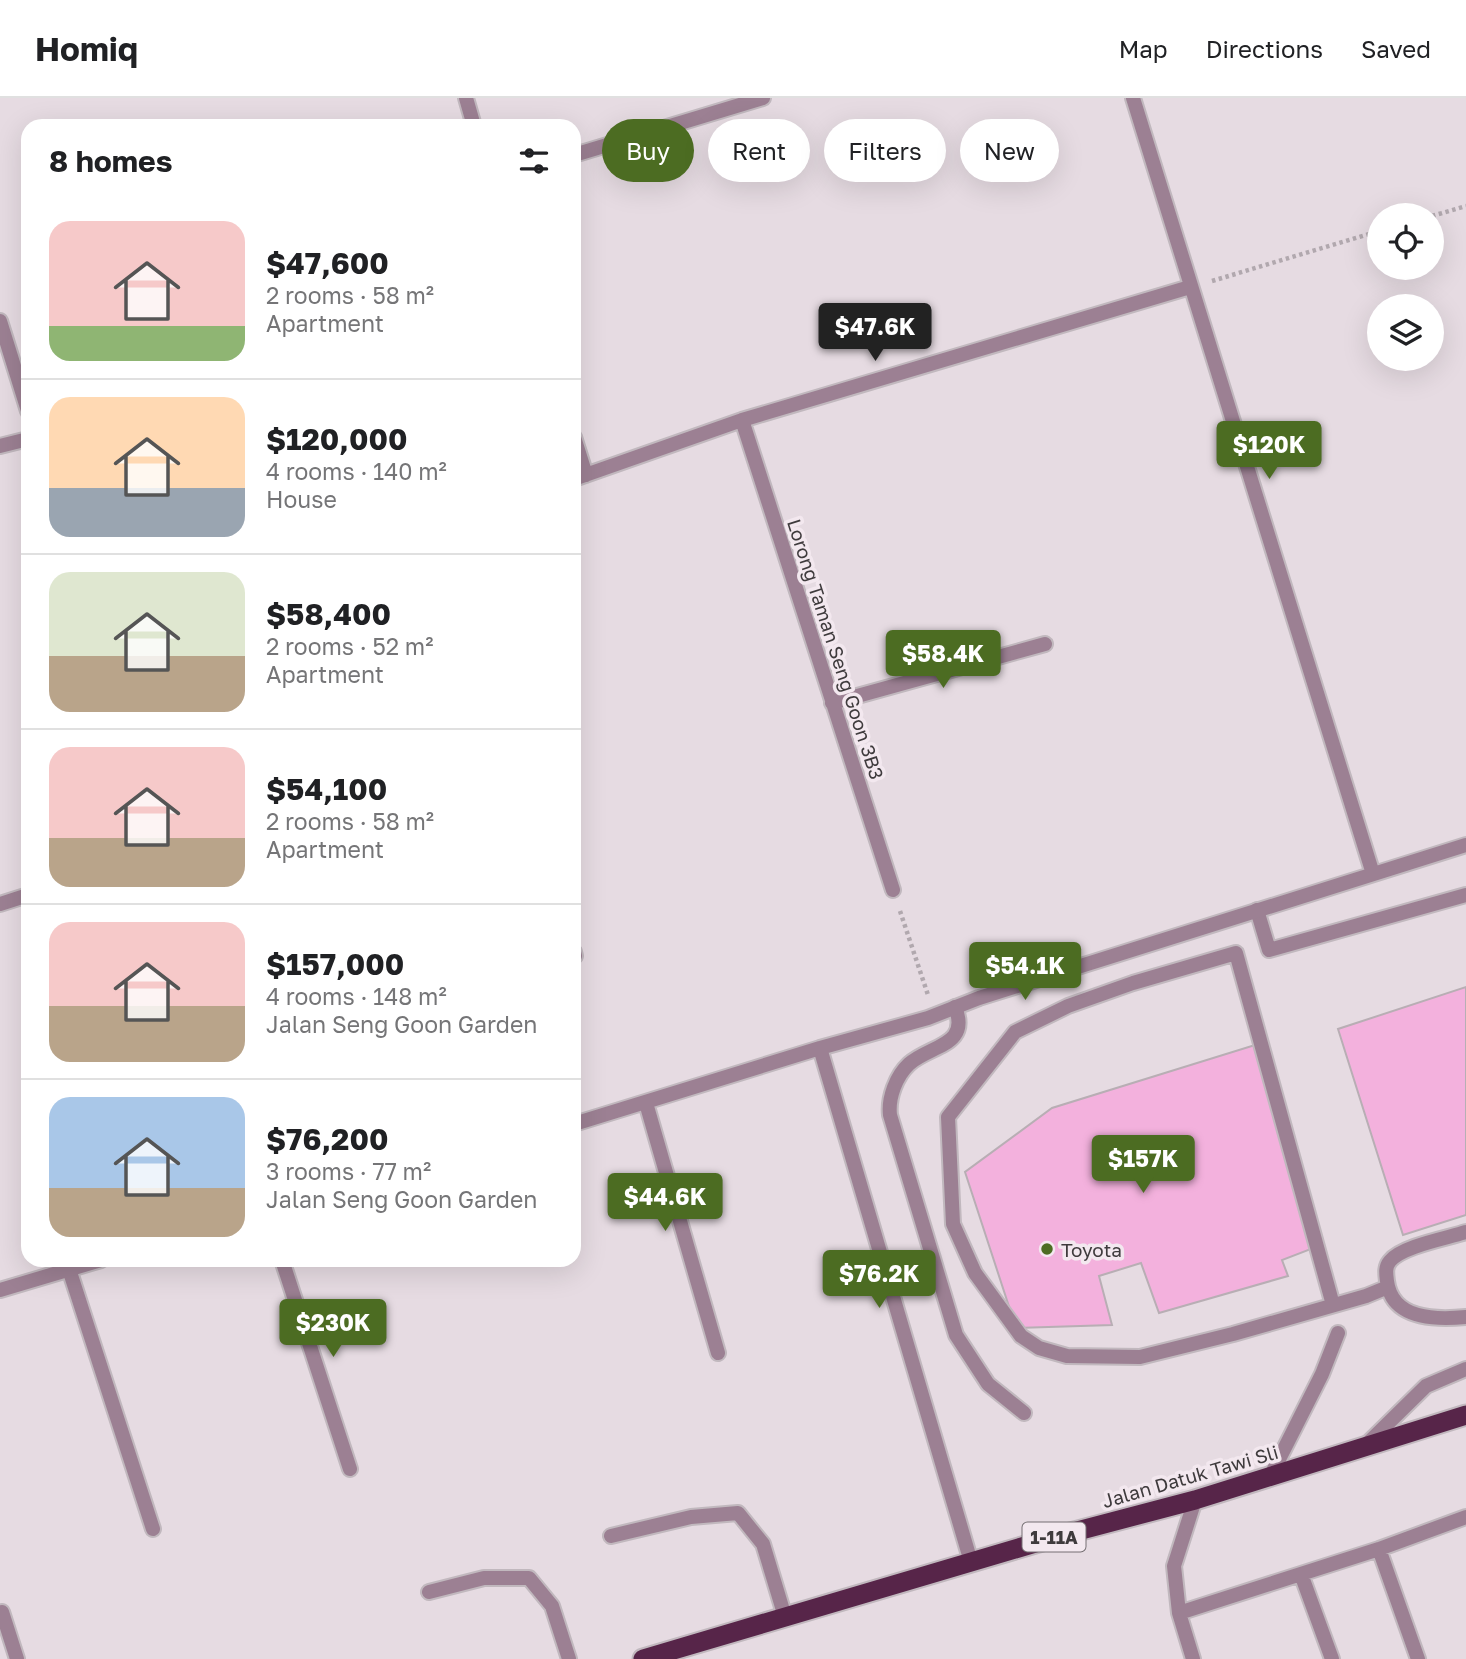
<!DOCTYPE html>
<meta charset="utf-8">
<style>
:root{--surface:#fff;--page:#f2f2f2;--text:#202124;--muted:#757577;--line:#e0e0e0;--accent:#4c6c22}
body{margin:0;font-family:"Golos Text",sans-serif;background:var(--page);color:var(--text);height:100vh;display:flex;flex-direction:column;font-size:26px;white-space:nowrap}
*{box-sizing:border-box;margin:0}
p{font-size:23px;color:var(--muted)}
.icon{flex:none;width:38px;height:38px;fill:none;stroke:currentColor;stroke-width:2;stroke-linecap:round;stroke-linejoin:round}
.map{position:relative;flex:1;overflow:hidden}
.side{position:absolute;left:21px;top:21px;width:560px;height:1148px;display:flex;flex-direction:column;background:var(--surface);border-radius:21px;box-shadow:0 7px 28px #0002}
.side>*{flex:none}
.hud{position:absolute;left:602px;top:21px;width:665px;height:63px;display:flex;gap:14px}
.controls{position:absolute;left:1367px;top:105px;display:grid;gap:14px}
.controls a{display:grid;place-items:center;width:77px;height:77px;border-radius:50%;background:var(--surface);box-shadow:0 7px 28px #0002;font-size:35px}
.price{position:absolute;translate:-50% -60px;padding:0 16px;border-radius:7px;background:var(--accent);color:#fff;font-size:23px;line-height:46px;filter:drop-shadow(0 2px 4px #0008)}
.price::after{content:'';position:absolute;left:50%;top:42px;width:21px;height:16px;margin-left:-10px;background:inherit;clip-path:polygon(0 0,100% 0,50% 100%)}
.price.active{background:#222;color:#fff}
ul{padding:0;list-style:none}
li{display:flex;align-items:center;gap:21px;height:175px;padding:0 28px}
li+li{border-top:2px solid var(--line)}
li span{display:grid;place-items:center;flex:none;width:196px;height:140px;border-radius:21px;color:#555}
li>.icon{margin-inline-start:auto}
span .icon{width:84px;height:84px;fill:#fffc;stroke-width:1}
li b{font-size:30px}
h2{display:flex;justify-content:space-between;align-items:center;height:84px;padding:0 28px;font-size:30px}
.chip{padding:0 24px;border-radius:32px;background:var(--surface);box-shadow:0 7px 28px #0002;font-size:24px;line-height:63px}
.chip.active{background:var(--accent);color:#fff}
header{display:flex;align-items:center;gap:42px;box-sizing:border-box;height:98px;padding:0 35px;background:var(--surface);border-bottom:2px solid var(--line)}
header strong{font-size:33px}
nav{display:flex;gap:38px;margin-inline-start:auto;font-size:24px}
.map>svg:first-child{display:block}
.building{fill:#f3b1dd;stroke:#b8aeb4;stroke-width:2}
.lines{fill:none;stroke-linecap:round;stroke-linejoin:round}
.service-casing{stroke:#c1b8be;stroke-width:18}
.minor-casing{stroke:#c1b8be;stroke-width:18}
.trunk-casing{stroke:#c1b8be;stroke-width:23}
.path{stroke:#b1a8ae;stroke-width:4.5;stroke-dasharray:3.5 3.5;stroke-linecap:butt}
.service{stroke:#9c8093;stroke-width:14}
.minor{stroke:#9c8093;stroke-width:14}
.trunk{stroke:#572549;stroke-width:19}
.poi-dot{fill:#4c6c22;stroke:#f3e8ef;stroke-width:2.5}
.labels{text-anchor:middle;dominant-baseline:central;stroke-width:7;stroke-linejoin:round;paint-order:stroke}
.shield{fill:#f3e8ef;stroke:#756f72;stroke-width:2}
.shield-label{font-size:18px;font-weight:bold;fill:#3f3b3d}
.street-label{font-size:19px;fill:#3f3b3d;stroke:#f3e8ef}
.poi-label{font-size:19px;fill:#3f3b3d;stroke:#f3e8ef;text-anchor:start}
</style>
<header>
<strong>Homiq</strong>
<nav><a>Map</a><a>Directions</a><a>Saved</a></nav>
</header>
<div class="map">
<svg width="1466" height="1561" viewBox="0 0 1466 1561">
<rect width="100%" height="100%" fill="#e6dbe2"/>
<path class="building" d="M1466,889v228l-63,20 -65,-206z
M1255,947l56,204 -29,11 6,16 -129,37 -18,-50 -42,13 13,49 -96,3 -51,-156 87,-64z"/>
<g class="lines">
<g class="service-casing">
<path id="service" d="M1257,812l12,40 197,-55
M955,909c16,39 -25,38 -46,57 -13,12 -21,34 -19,51l66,220 32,49 36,29
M1466,1134c-18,6 -64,14 -76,29 -5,6 -4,12 -3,20 5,39 49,39 79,36
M69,1171l84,260
M1333,1207l-97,-352 -103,30 -65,23 -53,26 -67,85 5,107 22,49 46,63 18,12 28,8 73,1 93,-23 133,-38 22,-9
M1270,1379l52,-103 16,-41
M1195,1402l-21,66 5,47 200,-64 87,-32
M611,1438l80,-19 47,-4 25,31 22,73
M1379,1451l39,110
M1301,1476l31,85
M429,1494l55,-14h45l23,28 17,53
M2,1514l15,47
M1179,1515l14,46"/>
</g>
<g class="minor-casing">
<path id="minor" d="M466,0l8,28
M1133,0l240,776
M574,57l189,-57
M0,223l28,90
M742,322l151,470
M574,339l12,38
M0,348l28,-7
M574,381l168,-59 448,-133
M832,605l213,-59
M0,806l28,-9
M574,854l1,4
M820,950l151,514
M646,1005l72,250
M574,1026l246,-76 108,-30 51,-20 487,-153
M282,1162l68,209
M0,1192l101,-30
M1367,1346l59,-58 40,-17"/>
</g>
<g class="trunk-casing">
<path id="trunk" d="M643,1561l423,-125 129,-34 271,-85"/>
</g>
<path class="path" d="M1432,118l34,-10
M1212,183l167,-50
M900,813l28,84"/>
<use href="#service" class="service"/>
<use href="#minor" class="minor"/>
<use href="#trunk" class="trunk"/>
</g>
<circle class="poi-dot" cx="1047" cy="1151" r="7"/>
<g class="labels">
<rect class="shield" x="1022.5" y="1424.5" width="63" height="29" rx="5"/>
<g class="shield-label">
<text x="1054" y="1439">1-11A</text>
</g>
<g class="street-label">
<text transform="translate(836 551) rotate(72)">Lorong Taman Seng Goon 3B3</text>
<text transform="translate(1190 1378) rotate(-16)">Jalan Datuk Tawi Sli</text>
</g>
<g class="poi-label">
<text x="1061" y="1151">Toyota</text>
</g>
</g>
</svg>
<div class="controls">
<a><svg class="icon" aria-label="locate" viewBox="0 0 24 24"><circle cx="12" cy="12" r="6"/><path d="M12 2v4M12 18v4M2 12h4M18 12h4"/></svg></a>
<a><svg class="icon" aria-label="layers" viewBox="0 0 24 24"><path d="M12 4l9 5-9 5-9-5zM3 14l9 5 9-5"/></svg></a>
</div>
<b class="price active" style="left:875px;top:265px">$47.6K</b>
<b class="price" style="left:1269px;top:383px">$120K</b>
<b class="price" style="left:943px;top:592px">$58.4K</b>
<b class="price" style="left:1025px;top:904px">$54.1K</b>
<b class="price" style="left:1143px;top:1097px">$157K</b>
<b class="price" style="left:665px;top:1135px">$44.6K</b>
<b class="price" style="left:879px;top:1212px">$76.2K</b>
<b class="price" style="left:333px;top:1261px">$230K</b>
<div class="hud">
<a class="chip active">Buy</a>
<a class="chip">Rent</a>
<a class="chip">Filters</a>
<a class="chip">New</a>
</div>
<section class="side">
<h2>8 homes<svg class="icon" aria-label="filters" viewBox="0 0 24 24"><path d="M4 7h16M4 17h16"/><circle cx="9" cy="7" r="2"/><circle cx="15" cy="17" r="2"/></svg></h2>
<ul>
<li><span style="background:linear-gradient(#f6c9c9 75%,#8fb573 0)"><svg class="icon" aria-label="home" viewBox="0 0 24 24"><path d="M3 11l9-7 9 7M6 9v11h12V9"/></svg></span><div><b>$47,600</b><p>2 rooms · 58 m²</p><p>Apartment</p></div></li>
<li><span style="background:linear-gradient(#ffd9b3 65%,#9aa5b1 0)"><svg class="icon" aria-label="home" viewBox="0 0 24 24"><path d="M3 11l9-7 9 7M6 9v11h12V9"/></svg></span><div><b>$120,000</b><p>4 rooms · 140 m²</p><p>House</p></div></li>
<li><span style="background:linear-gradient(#dfe7d0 60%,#b9a48a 0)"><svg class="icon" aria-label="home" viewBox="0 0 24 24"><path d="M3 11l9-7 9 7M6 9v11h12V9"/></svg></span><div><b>$58,400</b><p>2 rooms · 52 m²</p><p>Apartment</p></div></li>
<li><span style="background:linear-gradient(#f6c9c9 65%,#b9a48a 0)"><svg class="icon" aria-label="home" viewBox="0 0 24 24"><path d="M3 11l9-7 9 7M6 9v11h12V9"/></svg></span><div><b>$54,100</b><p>2 rooms · 58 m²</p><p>Apartment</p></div></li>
<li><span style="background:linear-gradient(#f6c9c9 60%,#b9a48a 0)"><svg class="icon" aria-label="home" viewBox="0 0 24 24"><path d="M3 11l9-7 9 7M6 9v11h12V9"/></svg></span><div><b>$157,000</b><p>4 rooms · 148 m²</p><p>Jalan Seng Goon Garden</p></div></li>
<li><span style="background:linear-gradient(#a9c7e8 65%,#b9a48a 0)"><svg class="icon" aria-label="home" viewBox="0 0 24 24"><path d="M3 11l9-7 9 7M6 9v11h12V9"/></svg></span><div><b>$76,200</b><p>3 rooms · 77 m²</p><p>Jalan Seng Goon Garden</p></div></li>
</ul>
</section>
</div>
